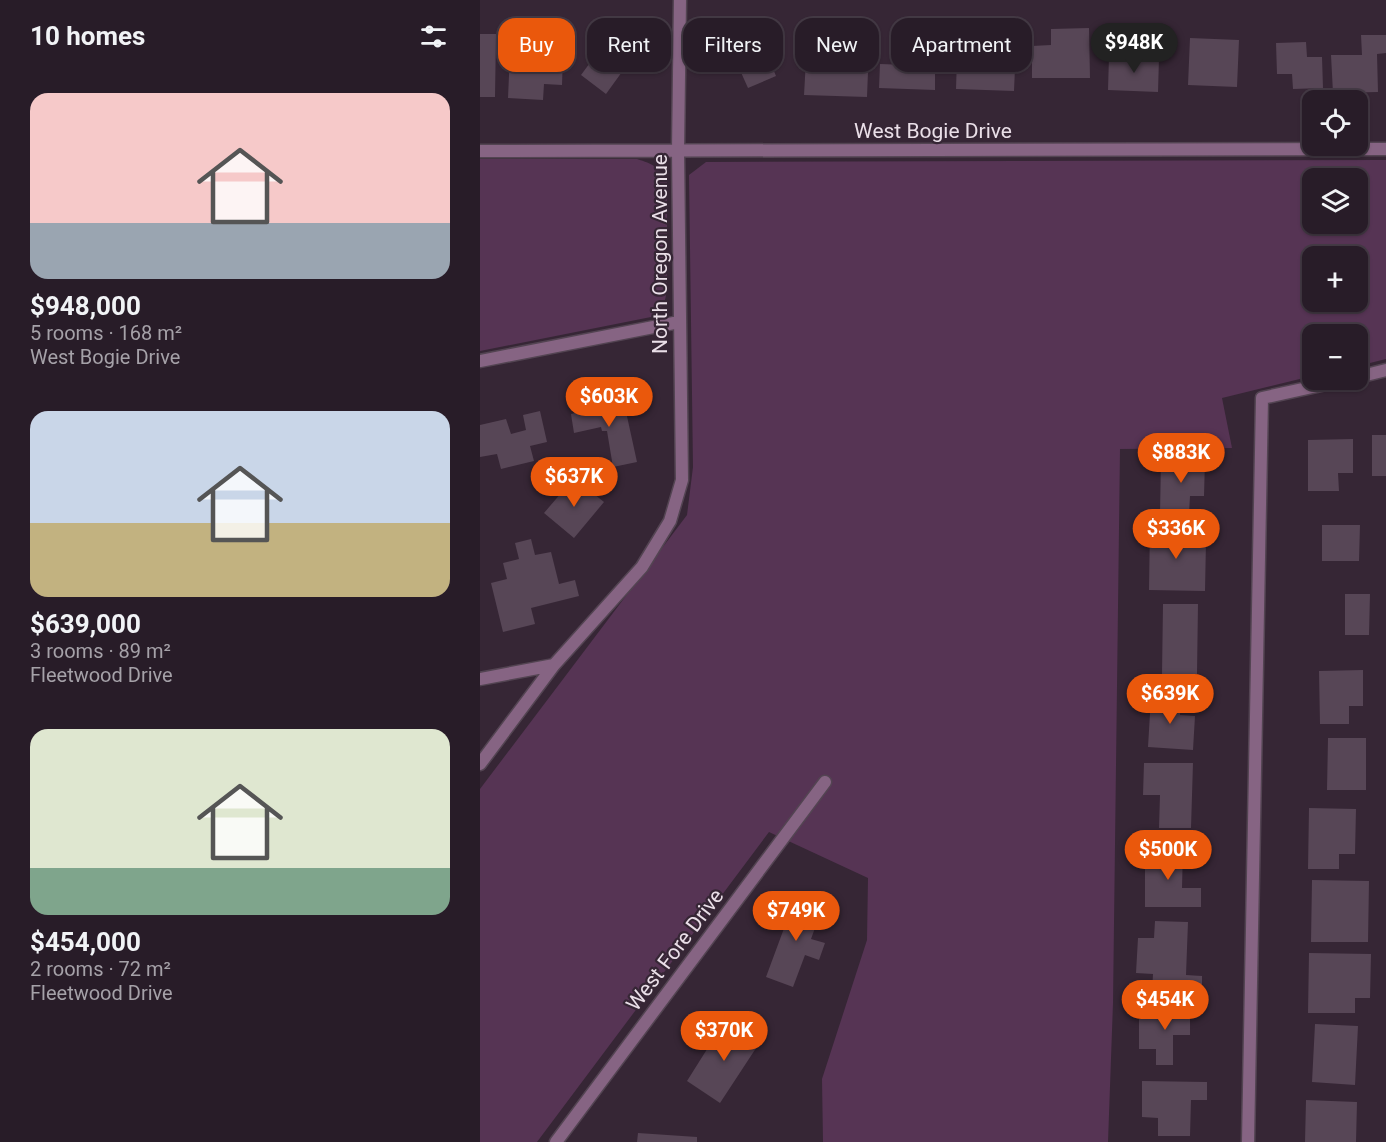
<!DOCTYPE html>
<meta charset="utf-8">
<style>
:root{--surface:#281c28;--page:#302530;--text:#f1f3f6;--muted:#a5a1a8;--line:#443a45;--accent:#ea580c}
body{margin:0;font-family:Roboto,sans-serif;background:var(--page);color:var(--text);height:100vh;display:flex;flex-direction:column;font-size:22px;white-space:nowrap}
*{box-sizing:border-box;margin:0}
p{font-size:20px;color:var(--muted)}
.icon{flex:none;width:33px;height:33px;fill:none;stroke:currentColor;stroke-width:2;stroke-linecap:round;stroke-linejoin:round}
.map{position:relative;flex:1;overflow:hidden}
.sheet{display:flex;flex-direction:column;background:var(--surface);width:480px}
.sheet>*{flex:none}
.hud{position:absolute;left:18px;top:18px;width:570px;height:54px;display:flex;gap:12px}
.fabs{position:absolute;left:822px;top:90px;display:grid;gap:12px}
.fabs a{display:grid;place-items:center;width:66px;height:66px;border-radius:12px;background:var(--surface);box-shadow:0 2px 4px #0004,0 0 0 2px var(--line);font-size:30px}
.price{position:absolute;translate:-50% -51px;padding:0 14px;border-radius:21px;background:var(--accent);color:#fff;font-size:20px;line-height:39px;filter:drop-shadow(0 2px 3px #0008)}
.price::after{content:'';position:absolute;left:50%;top:36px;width:18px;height:14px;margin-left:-9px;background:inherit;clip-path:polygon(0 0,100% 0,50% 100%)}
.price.selected{background:#222;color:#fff}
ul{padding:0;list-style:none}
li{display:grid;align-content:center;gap:12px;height:318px;padding:0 30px}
li span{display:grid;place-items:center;height:186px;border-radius:18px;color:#555}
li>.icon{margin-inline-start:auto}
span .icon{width:108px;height:108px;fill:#fffc;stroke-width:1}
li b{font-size:26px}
h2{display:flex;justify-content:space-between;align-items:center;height:72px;padding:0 30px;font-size:26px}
.pill{padding:0 21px;border-radius:18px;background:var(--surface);box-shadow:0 2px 4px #0004,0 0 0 2px var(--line);font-size:21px;line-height:54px}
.pill.selected{background:var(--accent);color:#fff}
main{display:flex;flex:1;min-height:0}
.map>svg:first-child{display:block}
.green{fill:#563454;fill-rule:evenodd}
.building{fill:#574656}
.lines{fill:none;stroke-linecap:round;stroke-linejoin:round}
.street-casing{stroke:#534452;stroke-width:15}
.street{stroke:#866483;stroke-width:12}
.labels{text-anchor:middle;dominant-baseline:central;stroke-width:4.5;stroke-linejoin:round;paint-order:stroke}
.street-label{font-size:21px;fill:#eadfe8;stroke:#362635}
</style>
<main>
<section class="sheet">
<h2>10 homes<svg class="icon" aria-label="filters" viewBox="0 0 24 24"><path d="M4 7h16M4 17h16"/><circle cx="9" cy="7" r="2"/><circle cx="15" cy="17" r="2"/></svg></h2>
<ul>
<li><span style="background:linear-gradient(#f6c9c9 70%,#9aa5b1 0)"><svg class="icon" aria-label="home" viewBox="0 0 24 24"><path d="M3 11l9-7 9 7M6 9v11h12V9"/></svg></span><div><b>$948,000</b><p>5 rooms · 168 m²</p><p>West Bogie Drive</p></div></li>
<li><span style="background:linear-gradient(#c9d6e8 60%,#c2b280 0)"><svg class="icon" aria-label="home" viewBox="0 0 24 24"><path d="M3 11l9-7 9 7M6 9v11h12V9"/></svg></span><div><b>$639,000</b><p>3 rooms · 89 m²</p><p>Fleetwood Drive</p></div></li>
<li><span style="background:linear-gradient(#dfe7d0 75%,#7fa58c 0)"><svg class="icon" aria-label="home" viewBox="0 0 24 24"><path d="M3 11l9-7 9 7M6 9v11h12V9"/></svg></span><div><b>$454,000</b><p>2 rooms · 72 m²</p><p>Fleetwood Drive</p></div></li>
</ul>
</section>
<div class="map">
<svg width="906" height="1142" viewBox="0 0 906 1142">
<rect width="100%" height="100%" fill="#362635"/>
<path class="green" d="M0,159h157c16,5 22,8 30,23v104c-1,16 -3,20 -16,31l-171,34z
M906,160v199l-28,7v-32h-46v42l-90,22 10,50 -112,1 -7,554 -5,139h-285l-1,-63 45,-139 1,-62 -99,-46 -232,310h-57v-353l207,-274 6,-48 -4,-292 17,-13zM832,178h46v46h-46zM832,256h46v46h-46z"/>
<path class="building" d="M287,20l15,33 -13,6 7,17 -28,12 -22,-49z
M609,28l1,50h-58v-32l19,-1v-16z
M135,29l25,18 -34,47 -25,-19z
M0,34h16l-1,63h-15z
M881,35h25v18l-9,1 1,38 -45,1 -2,-38h31z
M710,38l49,2 -2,47 -49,-2z
M826,42l1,15h15l1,31 -30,1 -1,-15h-15l-1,-31z
M342,44l47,2 -2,51 -63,-2 2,-35 15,1z
M497,44l39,1 -2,46 -58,-2 1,-31 20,1z
M30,52l53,2 -1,31 -18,-1 -1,16 -35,-2z
M629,56l50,2 -1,34 -50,-2z
M400,64l55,2v24l-56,-2z
M143,398l14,64 -24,5 -6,-36h-5l-1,-4 -27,6 -3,-19 12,-3 -1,-6z
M60,411l7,31 -17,4 4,15 -33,8 -4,-15 -17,3v-32l26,-6 5,15 15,-4 -3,-15z
M892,435h14v41h-14z
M873,439v34h-15l1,18h-31v-51z
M681,459l44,1 -1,36h-14l-1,18h-29z
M94,478l30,24 -30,36 -30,-25z
M670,524h37v17h19l-1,50 -56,-1z
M842,525h38l-1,36h-37z
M51,539l4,16 16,-3 8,32 16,-4 4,16 -48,12 4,16 -32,8 -12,-49 16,-4 -4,-16 16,-4 -4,-16z
M865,594h25l-1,41h-24z
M683,604h35l-1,70h-35z
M883,670v36h-14v18h-29l-1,-53z
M671,697l30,2 -1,16 15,1 -2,34 -45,-3z
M848,738h38v52h-39z
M664,763h49l-2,65h-32l1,-33h-17z
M829,808l47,1 -1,45h-16v15h-31z
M665,849h38l-1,39h19v19h-56z
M832,880l57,1 -1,61h-57z
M316,896l27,10 -12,33 14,4 -6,17 -14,-5 -12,32 -27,-10z
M675,921l33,1 -2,53 16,1v18l-50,-2 1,-18 -17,-1 2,-35h16z
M829,953l62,1 -1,44h-15v15h-47z
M676,1004h34v31h-17v30h-17v-16h-17v-30h17z
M835,1024l43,2 -3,59 -43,-3z
M267,1025l17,11 -44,67 -33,-22 34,-54 17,11z
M662,1081l65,1v18h-16l-1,36h-32v-18l-16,-1z
M826,1100l51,2 -1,40h-51z
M158,1133l59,4v5h-60z"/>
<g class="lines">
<g class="street-casing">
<path id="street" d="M0,151l906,-2
M0,361l199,-39
M878,377l28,-7
M0,679l74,-14
M0,764l74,-99 88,-98 28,-46 12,-41 -4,-329 2,-151
M76,1142l269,-360
M768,1142l14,-744 82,-18"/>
</g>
<use href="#street" class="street"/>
</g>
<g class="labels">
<g class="street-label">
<text x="453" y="131">West Bogie Drive</text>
<text transform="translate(180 254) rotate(-90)">North Oregon Avenue</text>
<text transform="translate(195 950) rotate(-53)">West Fore Drive</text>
</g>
</g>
</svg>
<div class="fabs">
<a><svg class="icon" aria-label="locate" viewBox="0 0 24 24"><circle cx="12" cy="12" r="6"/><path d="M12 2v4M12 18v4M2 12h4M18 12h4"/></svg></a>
<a><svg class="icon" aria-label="layers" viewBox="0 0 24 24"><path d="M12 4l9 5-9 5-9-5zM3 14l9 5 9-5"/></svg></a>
<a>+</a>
<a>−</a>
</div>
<b class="price selected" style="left:654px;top:74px">$948K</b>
<b class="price" style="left:129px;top:428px">$603K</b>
<b class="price" style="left:701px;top:484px">$883K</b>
<b class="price" style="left:94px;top:508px">$637K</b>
<b class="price" style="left:696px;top:560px">$336K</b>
<b class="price" style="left:690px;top:725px">$639K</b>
<b class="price" style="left:688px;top:881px">$500K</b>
<b class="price" style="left:316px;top:942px">$749K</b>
<b class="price" style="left:685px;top:1031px">$454K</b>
<b class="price" style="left:244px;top:1062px">$370K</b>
<div class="hud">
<a class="pill selected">Buy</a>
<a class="pill">Rent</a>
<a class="pill">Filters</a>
<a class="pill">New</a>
<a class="pill">Apartment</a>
</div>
</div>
</main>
